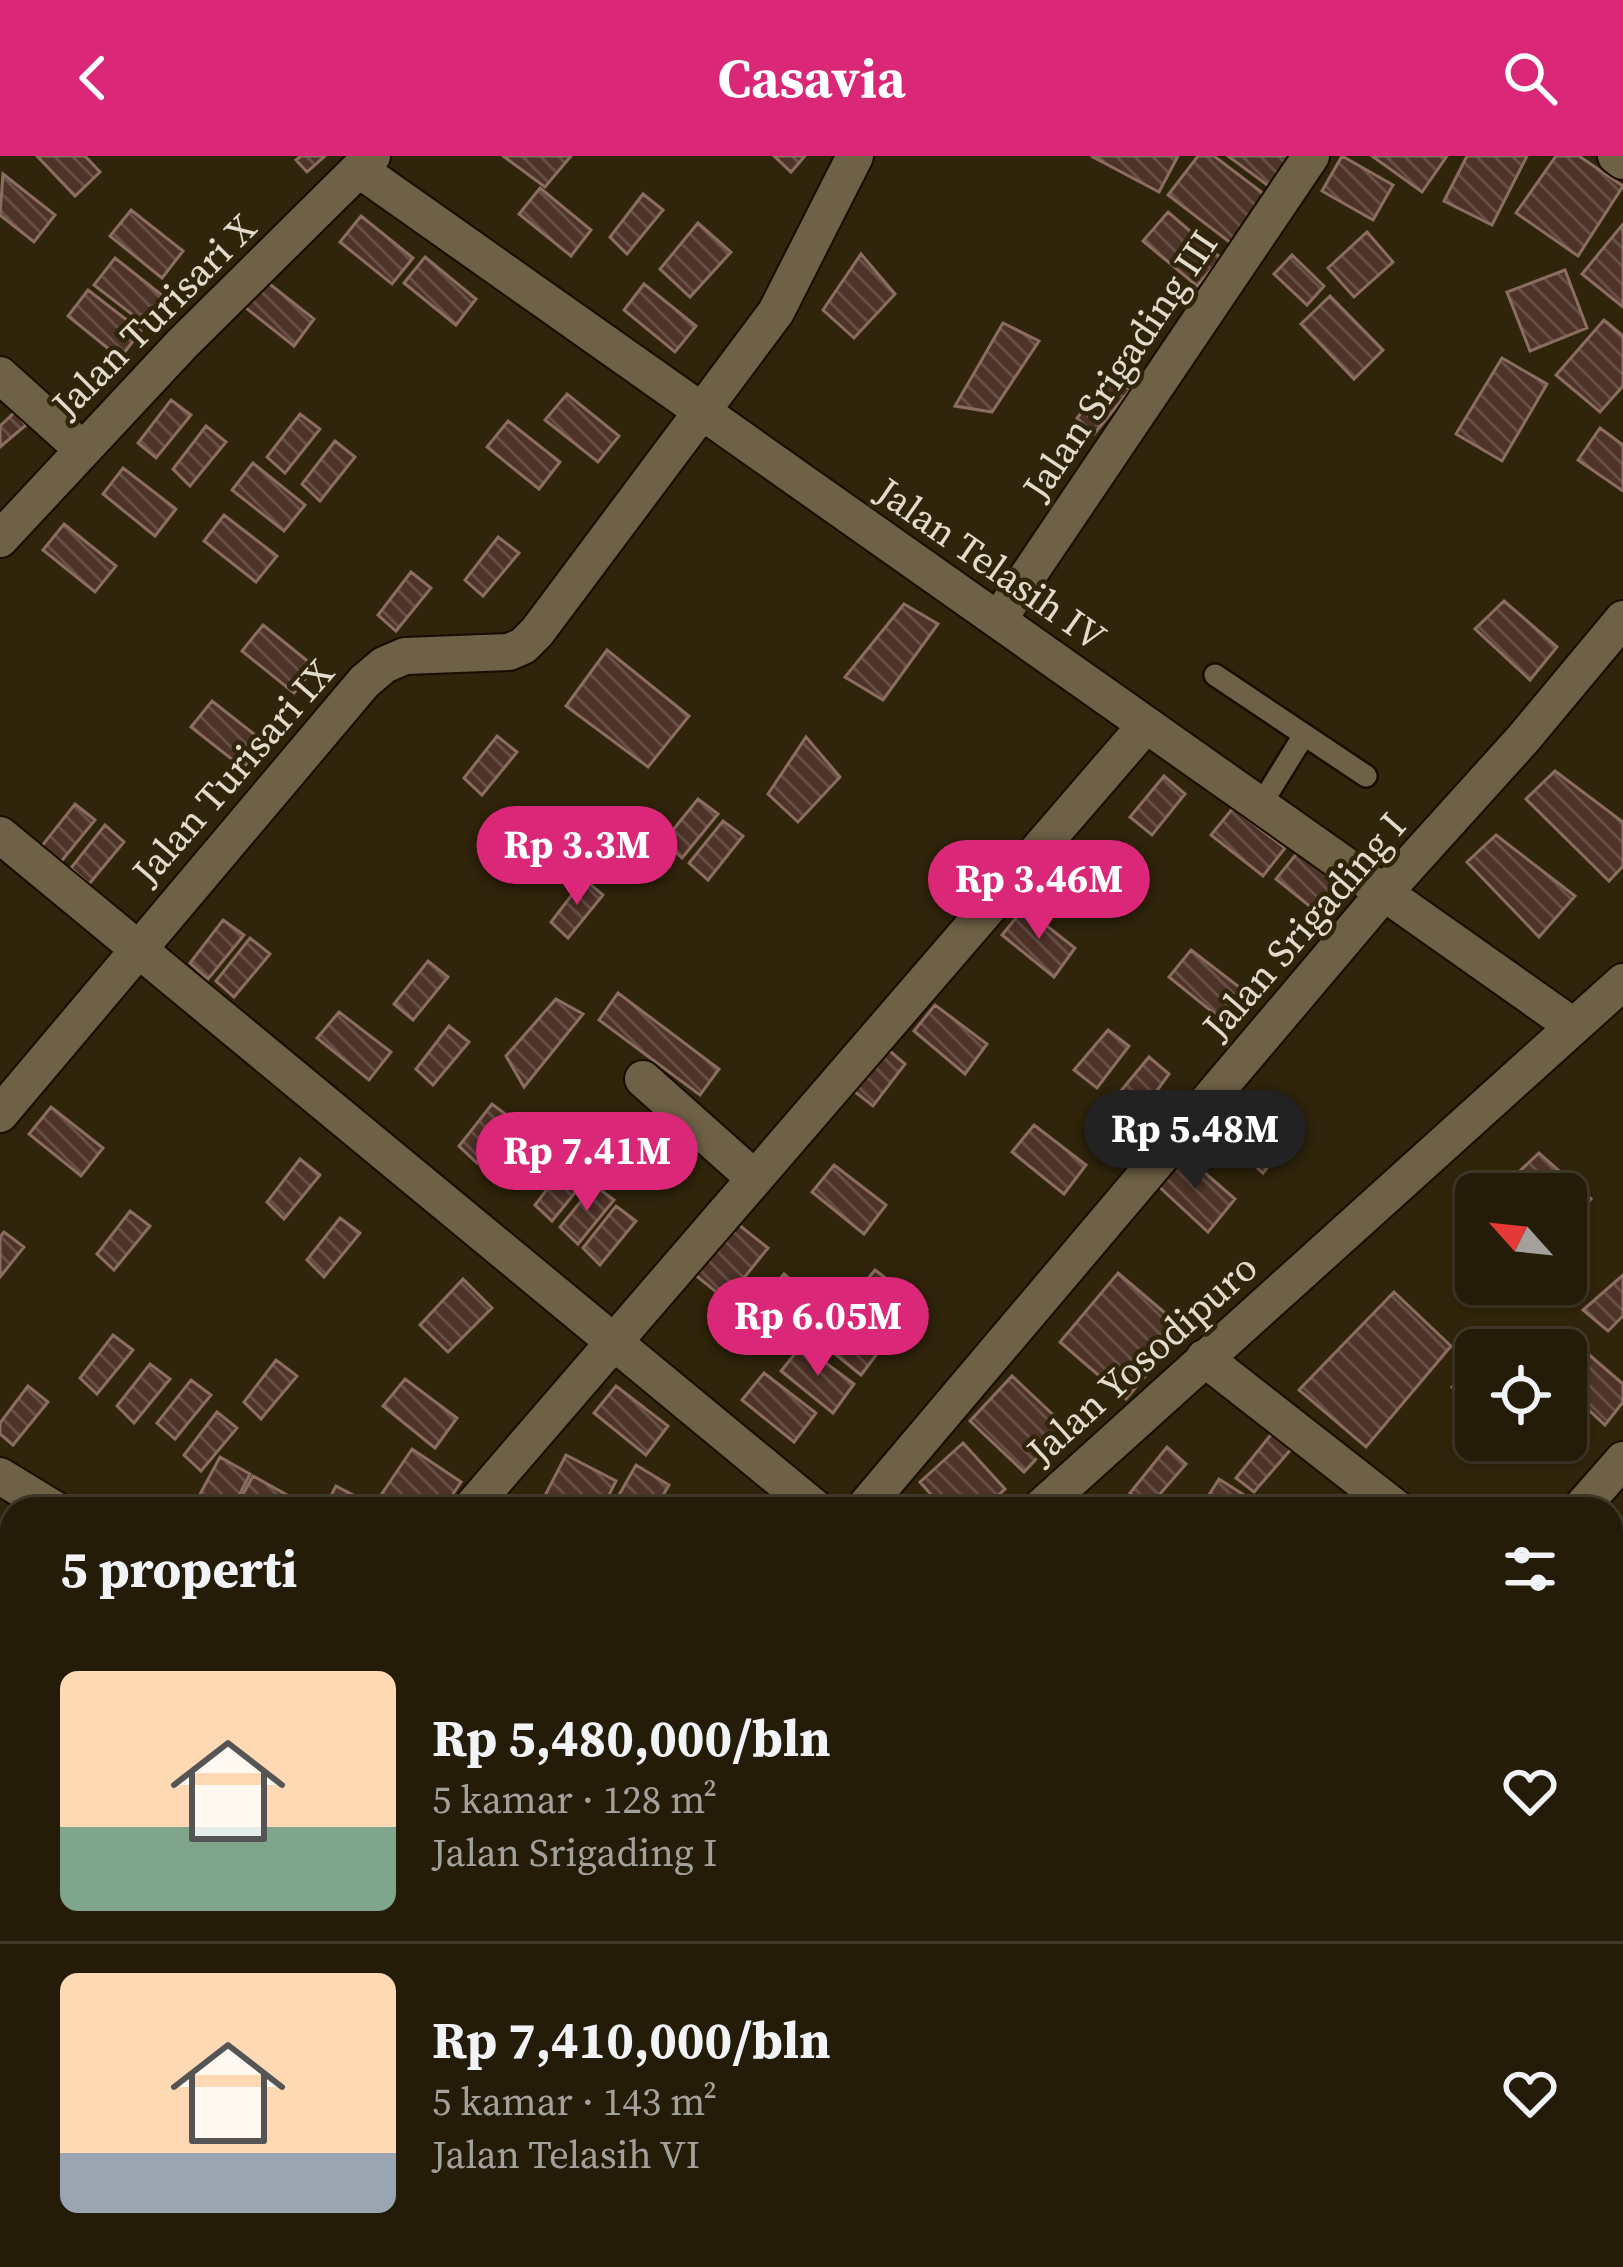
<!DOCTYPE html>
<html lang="id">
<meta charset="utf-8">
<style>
:root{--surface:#241b08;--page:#2c2412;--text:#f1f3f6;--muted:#a3a19c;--line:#413929;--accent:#db2777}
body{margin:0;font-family:"Source Serif 4",serif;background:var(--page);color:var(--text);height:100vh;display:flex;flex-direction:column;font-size:45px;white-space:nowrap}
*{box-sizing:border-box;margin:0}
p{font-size:39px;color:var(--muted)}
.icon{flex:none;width:66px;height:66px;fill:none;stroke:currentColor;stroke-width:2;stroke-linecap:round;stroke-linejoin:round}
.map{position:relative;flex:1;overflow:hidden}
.drawer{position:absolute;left:0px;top:1341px;width:1623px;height:771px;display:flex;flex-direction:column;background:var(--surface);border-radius:36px 36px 0 0;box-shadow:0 3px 9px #0004,0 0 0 3px var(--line)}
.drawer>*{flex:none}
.needle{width:78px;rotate:297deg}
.tools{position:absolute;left:1455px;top:1017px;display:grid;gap:24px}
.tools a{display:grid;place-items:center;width:132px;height:132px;border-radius:18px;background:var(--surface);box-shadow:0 3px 9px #0004,0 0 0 3px var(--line);font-size:60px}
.price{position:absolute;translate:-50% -102px;padding:0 27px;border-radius:42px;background:var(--accent);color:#fff;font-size:39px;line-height:78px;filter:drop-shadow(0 3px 6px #0008)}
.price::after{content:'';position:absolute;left:50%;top:72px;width:36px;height:27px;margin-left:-18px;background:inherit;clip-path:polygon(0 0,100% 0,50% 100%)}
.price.selected{background:#222;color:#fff}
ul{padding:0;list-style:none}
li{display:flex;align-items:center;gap:36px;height:300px;padding:0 60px}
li+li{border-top:3px solid var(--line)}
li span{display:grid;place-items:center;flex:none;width:336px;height:240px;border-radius:18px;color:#555}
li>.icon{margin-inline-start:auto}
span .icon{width:144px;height:144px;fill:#fffc;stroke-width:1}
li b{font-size:51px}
h2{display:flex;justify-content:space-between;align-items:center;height:144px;padding:0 60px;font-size:51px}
header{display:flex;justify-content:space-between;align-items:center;height:156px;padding:0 60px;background:var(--accent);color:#fff;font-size:54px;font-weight:700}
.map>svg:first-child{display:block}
.building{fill:url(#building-back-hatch);stroke:#8c6d61;stroke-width:3}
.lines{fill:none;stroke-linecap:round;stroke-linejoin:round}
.service-casing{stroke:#180d00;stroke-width:26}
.minor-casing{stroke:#180d00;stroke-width:40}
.tertiary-casing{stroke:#180d00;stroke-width:40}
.secondary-casing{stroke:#180d00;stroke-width:40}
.service{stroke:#6f6146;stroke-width:21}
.minor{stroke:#6f6146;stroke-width:36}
.tertiary{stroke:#6f6146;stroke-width:36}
.secondary{stroke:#816e3f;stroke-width:36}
.labels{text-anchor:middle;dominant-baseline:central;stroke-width:9;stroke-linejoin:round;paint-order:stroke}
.street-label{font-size:39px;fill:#e3dbcc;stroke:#30240a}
</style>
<header><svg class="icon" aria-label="back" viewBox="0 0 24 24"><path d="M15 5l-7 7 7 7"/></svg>Casavia<svg class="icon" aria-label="search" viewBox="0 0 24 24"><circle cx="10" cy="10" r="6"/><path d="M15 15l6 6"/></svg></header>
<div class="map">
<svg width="1623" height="2111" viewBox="0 0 1623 2111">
<defs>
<pattern id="building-back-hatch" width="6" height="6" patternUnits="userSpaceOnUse" patternTransform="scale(3)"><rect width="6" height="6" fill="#4e3328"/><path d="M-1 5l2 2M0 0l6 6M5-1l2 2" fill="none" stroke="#675046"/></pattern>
</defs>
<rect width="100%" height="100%" fill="#30240a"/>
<path class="building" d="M37,0h48l15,16 -25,24z
M301,0h24l-18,16 -11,-12z
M503,0h68l-26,31z
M774,0h31l-14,16z
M1091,0h87l-19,36z
M1198,0h16l54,41 -36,47 -64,-49z
M1228,0h65l-23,31z
M1342,0l51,29 -20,35 -51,-29z
M1372,0h75l-25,36z
M1467,0h60l-35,69 -48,-24z
M1556,0h23l44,30 -45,70 -62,-43z
M3,18l52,41 -21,27 -34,-27z
M540,32l51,42 -20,26 -52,-42z
M643,38l20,16 -36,44 -17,-17z
M131,54l52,41 -21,27 -52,-42z
M1168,56l53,46 -24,28 -54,-45z
M361,60l52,42 -21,26 -52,-42z
M698,67l33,29 -41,45 -30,-28z
M1623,68v83l-41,-33z
M1367,76l26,30 -39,35 -26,-29z
M861,98l34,40 -41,44 -31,-28z
M1292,99l32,31 -17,19 -33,-31z
M425,101l51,42 -20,26 -52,-42z
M115,102l53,42 -21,26 -53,-41z
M1565,114l22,58 -57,23 -23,-59z
M262,122l52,41 -20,27 -53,-42z
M644,128l52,42 -21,26 -51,-42z
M88,134l53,41 -21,27 -52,-42z
M1330,140l53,54 -29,29 -53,-55z
M1604,164l19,16v50l-23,26 -44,-37z
M1003,167l36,18 -47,71 -37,-6z
M1502,202l45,26 -45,77 -46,-27z
M1110,219l20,15 -36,44 -17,-16z
M567,238l52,42 -21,26 -53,-42z
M171,244l20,15 -35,43 -18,-15z
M15,256l11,13 -26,22v-21z
M300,258l20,15 -35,44 -18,-16z
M508,265l52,41 -21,27 -52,-42z
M206,270l20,16 -36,44 -17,-17z
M1600,272l23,17v46l-45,-31z
M335,285l20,16 -35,44 -18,-17z
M253,307l52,42 -21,26 -52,-41z
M123,312l53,41 -21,27 -52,-42z
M224,359l53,41 -21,26 -52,-41z
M64,368l52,42 -21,26 -52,-42z
M498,381l21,16 -36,43 -18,-16z
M411,416l20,16 -35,43 -18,-16z
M1504,445l53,46 -27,33 -55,-51z
M904,448l34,20 -55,76 -38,-23z
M263,469l52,42 -21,26 -52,-42z
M607,494l82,66 -41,51 -82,-61z
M212,545l52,41 -21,26 -52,-41z
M497,580l20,16 -35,43 -18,-17z
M806,581l34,40 -42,45 -30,-28z
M1555,615l68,51v44l-14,15 -83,-82z
M1164,620l21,18 -33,41 -22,-18z
M698,643l20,15 -36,44 -18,-17z
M75,648l20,16 -36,44 -18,-17z
M1233,652l52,40 -22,28 -52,-41z
M723,665l20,15 -35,44 -19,-17z
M105,669l19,17 -35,42 -18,-16z
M1496,679l79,61 -36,41 -72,-75z
M1298,696l52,41 -22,28 -52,-42z
M584,723l19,16 -35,43 -17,-16z
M1024,752l51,40 -21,29 -52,-42z
M223,764l21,15 -36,44 -18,-16z
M250,782l20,16 -36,43 -18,-16z
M1191,794l52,40 -22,29 -52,-42z
M428,805l20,16 -35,43 -19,-16z
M618,837l101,76 -19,26 -101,-75z
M556,843l27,15 -59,73 -18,-31z
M935,849l52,39 -22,30 -51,-43z
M339,856l52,40 -22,28 -52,-42z
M449,870l20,16 -36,43 -17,-16z
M1108,874l21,16 -32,42 -23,-18z
M885,891l20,17 -32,42 -23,-18z
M1149,901l20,17 -31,43 -23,-19z
M1238,938l52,46 -27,33 -55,-51z
M492,948l20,15 -35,44 -18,-17z
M51,951l52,41 -22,28 -52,-42z
M1034,969l52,40 -22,29 -52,-42z
M1182,997l53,46 -27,33 -55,-51z
M1539,997l52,46 -25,30v-35h-42l-15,-13z
M300,1003l20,16 -36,44 -17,-17z
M568,1006l19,16 -35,43 -17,-16z
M834,1009l52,40 -22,29 -52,-42z
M594,1029l20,15 -36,44 -18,-17z
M616,1050l20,15 -36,44 -17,-17z
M130,1055l20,15 -36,44 -17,-16z
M729,1061l39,31 -42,52 -38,-31z
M340,1062l20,15 -36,44 -17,-17z
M4,1076l20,15 -24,30v-40z
M875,1114l52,39 -22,29 -52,-41z
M1118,1117l67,57 -59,69 -66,-57z
M784,1118l20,17 -32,42 -22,-18z
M1623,1119v41l-15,15 -25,-21z
M463,1123l29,29 -44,44 -28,-27z
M1394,1136l57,54 -85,101 -67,-57z
M831,1150l52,40 -22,29 -52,-42z
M113,1179l20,15 -36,44 -17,-16z
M802,1189l52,39 -21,29 -52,-42z
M1579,1190l44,38v18l-18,23 -39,-36v-31z
M276,1204l21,16 -36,43 -17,-17z
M150,1208l20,15 -36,44 -17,-17z
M1476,1209v45l-24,-23z
M764,1217l52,40 -22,29 -52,-42z
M1012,1220l54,51 -42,45 -54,-51z
M405,1223l52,39 -22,30 -52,-42z
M191,1224l20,15 -36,44 -18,-16z
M28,1230l20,16 -35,43 -13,-11v-11z
M616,1230l52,40 -22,29 -52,-42z
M217,1256l20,16 -36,43 -17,-16z
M1274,1275l18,17 -38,44 -18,-14z
M963,1287l42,46 -22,20h-39l-24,-27z
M1167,1291l19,17 -38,44 -18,-15z
M412,1293l49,33 -18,27h-48l-16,-11z
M566,1299l50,26 -14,28h-64z
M220,1301l30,17 -18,35h-40z
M636,1309l33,20 -14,24h-44z
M253,1320l59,33h-77z
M1219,1323l41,26 -2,4h-58z
M336,1330l44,23h-56z
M12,1457v76l-12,19v-76z
M1611,1586l12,12v50l-9,10z
M1611,1862l12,12v40l-12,13z
M12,2086v14h98l-12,11h-72l-26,-13z
M604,2100h352l16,11h-372z"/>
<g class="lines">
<g class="service-casing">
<path id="service" d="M1215,519l151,101
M1260,650l44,-71
M0,1390l12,-3
M993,2100l17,11
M312,2111l11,-11
M390,2111l13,-11
M503,2111l6,-11
M546,2111l4,-11"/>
</g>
<g class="minor-casing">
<path id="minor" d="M1616,0l7,5
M360,14l1213,856
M0,219l82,74
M0,383l182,-195 190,-188
M998,464l313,-464
M0,679l816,674
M643,923l110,98
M0,958l364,-432 20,-17 21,-9 104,-4 14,-6 14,-14 239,-320 79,-156
M1204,1202l193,151
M470,1353l676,-784
M863,1353l521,-616 139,-154 100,-120
M1580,1353l43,-49
M1611,1530l12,11
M1611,1780l12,-13"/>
</g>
<g class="tertiary-casing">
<path id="tertiary" d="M0,1320l54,33
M1039,1353l584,-527"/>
</g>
<g class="secondary-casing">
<path id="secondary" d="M1282,2100l18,11
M180,2111l12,-11"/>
</g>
<use href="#service" class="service"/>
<use href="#minor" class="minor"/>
<use href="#tertiary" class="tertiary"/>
<use href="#secondary" class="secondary"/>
</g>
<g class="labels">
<g class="street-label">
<text transform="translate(154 160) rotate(-45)">Jalan Turisari X</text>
<text transform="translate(1120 209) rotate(-56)">Jalan Srigading III</text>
<text transform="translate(991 408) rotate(35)">Jalan Telasih IV</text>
<text transform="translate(233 616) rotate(-49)">Jalan Turisari IX</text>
<text transform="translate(1304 770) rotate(-49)">Jalan Srigading I</text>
<text transform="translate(1142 1203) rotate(-42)">Jalan Yosodipuro</text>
</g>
</g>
</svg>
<div class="tools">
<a><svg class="needle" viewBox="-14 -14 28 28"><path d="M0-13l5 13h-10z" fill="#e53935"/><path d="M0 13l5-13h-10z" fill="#a3a19c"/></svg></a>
<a><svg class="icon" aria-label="locate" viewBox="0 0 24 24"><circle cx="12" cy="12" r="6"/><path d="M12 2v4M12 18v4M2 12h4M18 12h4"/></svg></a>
</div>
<b class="price" style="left:577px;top:752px">Rp 3.3M</b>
<b class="price" style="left:1039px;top:786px">Rp 3.46M</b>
<b class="price selected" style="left:1195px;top:1036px">Rp 5.48M</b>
<b class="price" style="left:587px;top:1058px">Rp 7.41M</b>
<b class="price" style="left:818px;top:1223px">Rp 6.05M</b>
<section class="drawer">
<h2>5 properti<svg class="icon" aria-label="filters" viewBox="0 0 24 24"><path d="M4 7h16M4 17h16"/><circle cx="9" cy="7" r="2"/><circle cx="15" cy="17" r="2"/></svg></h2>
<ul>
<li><span style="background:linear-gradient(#ffd9b3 65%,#7fa58c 0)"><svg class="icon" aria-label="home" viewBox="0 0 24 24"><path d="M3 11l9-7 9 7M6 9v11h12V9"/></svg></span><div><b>Rp 5,480,000/bln</b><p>5 kamar · 128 m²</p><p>Jalan Srigading I</p></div><svg class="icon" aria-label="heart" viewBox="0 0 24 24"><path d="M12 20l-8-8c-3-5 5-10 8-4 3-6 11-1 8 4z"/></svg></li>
<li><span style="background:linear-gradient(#ffd9b3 75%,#9aa5b1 0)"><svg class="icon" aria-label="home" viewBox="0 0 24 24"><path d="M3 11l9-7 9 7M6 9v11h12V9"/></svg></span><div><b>Rp 7,410,000/bln</b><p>5 kamar · 143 m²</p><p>Jalan Telasih VI</p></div><svg class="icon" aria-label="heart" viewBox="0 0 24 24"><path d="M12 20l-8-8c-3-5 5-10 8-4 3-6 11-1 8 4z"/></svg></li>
</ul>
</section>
</div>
